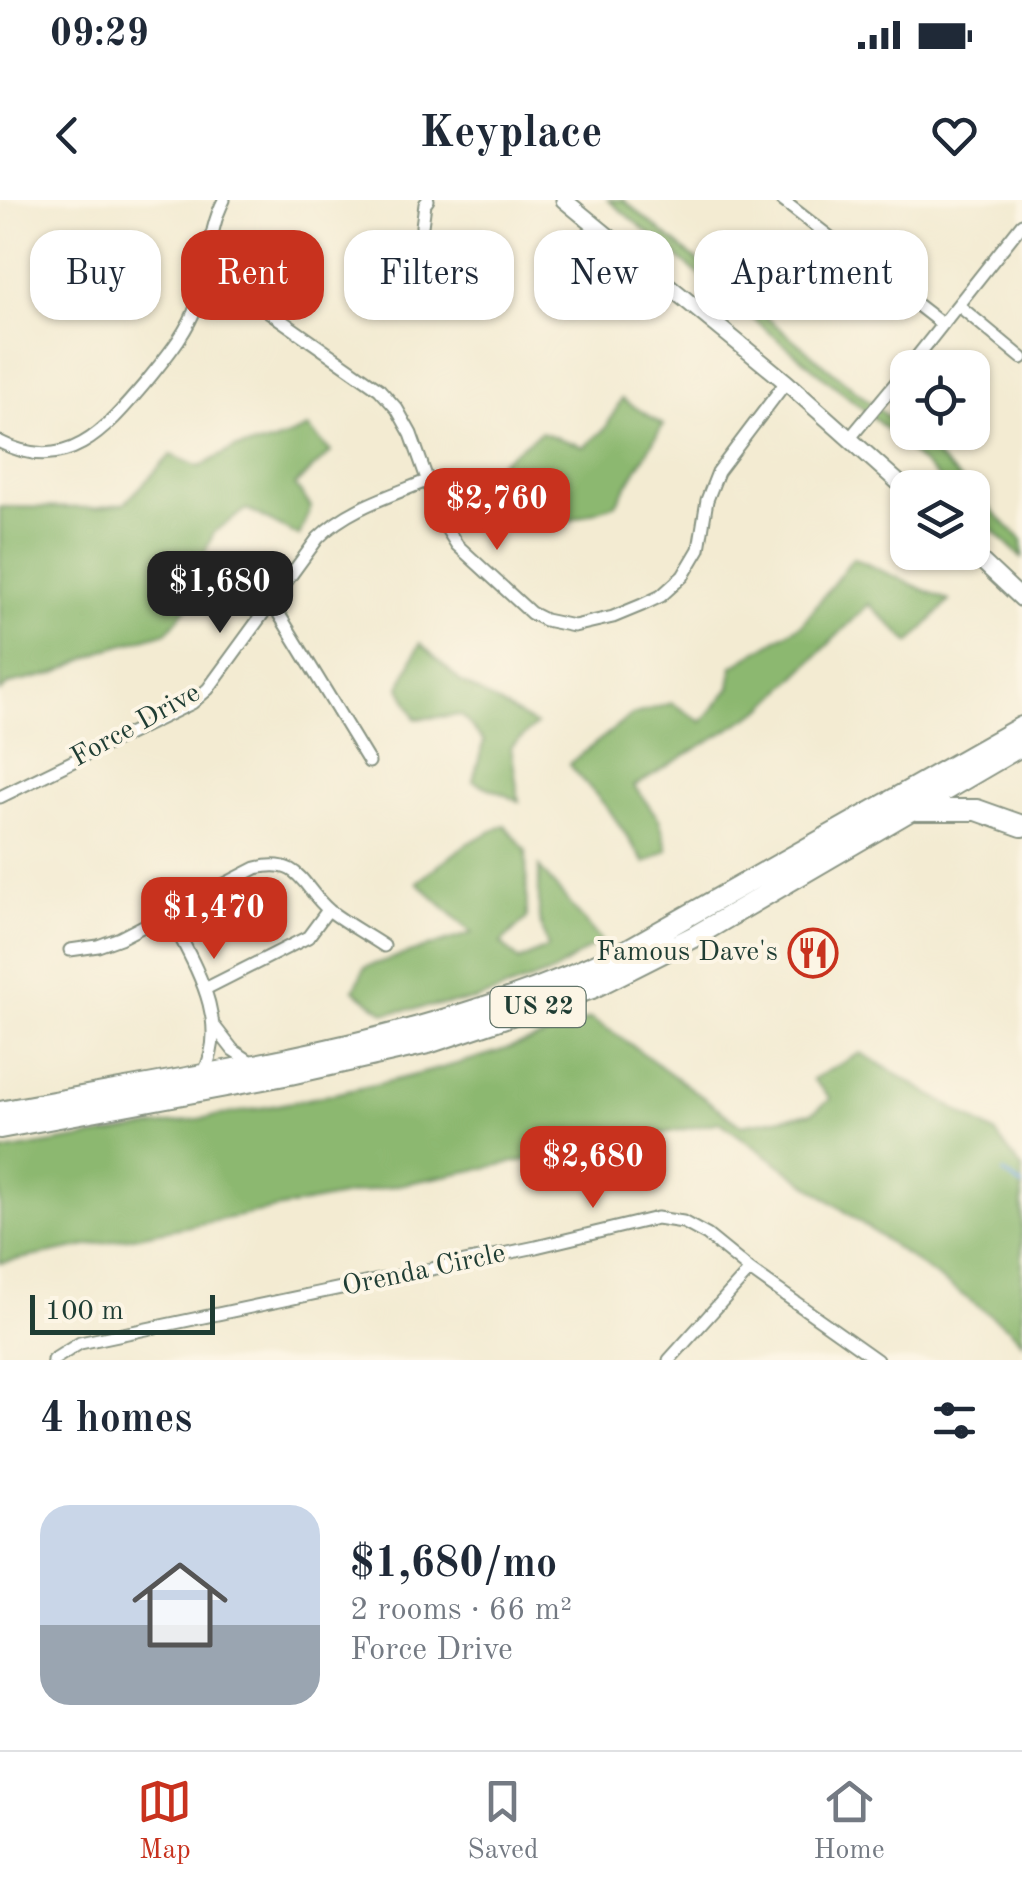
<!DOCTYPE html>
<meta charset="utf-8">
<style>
:root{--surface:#fff;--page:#f2f2f3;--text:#1f2937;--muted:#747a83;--line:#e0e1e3;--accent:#c8321e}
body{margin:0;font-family:"Old Standard TT",serif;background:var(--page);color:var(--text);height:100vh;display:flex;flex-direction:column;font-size:38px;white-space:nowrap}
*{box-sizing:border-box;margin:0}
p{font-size:32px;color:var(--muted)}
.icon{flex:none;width:55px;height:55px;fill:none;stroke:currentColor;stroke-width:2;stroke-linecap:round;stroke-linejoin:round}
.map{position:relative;height:1160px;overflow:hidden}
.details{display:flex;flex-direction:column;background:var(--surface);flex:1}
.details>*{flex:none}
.banner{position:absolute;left:30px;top:30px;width:962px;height:90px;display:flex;gap:20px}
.controls{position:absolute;left:890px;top:150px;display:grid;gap:20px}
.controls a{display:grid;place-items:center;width:100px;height:100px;border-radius:20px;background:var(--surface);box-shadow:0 2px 8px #0004;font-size:50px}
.scale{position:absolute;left:30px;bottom:25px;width:185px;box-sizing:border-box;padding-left:10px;border:5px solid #1f3d34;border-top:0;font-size:28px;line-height:35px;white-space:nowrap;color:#1f3d34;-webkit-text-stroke:8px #fcf5e5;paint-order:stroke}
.price{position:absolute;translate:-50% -85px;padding:0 22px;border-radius:20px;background:var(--accent);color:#fff;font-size:32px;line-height:65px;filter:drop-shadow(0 2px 5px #0008)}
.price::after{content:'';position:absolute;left:50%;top:60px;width:30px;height:22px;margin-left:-15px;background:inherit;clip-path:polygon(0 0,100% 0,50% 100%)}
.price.on{background:#222;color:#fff}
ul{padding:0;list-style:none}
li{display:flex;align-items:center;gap:30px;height:250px;padding:0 40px}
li+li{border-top:2px solid var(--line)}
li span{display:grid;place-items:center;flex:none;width:280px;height:200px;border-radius:30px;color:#555}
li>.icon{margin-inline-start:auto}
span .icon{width:120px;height:120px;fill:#fffc;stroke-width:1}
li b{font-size:42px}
h2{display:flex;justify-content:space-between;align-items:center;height:120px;padding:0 40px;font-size:42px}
.chip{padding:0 35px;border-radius:30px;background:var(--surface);box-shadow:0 2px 8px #0004;font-size:35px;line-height:90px}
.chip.on{background:var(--accent);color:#fff}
.status{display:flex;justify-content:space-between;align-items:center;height:70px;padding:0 50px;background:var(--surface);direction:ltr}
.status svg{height:28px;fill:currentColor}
header{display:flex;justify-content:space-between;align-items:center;height:130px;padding:0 40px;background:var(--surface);font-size:45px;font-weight:600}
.menu{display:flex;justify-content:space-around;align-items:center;height:140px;border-top:2px solid var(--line);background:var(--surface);font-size:28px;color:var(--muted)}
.menu a{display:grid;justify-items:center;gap:5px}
.menu .on{color:var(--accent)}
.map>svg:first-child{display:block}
.forest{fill:#8cb86f;stroke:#567a52;stroke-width:2.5}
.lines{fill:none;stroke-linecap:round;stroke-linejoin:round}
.stream{stroke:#67a1d7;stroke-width:4}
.minor-casing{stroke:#899483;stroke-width:15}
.tertiary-casing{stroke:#899483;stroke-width:19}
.trunk-casing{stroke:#899483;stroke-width:24}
.minor{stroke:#fff;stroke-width:11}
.tertiary{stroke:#fff;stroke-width:15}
.trunk{stroke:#fff;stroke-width:20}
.labels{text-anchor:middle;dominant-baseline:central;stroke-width:8;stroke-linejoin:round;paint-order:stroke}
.shield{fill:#fcf5e5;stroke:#617469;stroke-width:2.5}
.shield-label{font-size:25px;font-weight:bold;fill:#1f3d34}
.street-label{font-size:28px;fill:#1f3d34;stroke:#fcf5e5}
.poi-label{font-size:28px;fill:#1f3d34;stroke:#fcf5e5;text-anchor:end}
</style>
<div class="status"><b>09:29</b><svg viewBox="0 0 49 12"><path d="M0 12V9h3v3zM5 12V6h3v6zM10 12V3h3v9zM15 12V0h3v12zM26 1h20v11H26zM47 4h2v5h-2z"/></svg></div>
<header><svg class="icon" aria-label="back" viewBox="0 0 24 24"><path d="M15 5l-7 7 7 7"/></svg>Keyplace<svg class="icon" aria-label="heart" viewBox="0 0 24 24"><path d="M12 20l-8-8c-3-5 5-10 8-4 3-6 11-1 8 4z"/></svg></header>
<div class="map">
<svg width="1022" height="1160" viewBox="0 0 1022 1160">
<rect width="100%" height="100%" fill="#fcf5e5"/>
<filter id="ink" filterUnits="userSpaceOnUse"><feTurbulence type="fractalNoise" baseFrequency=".01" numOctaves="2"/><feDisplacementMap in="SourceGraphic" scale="20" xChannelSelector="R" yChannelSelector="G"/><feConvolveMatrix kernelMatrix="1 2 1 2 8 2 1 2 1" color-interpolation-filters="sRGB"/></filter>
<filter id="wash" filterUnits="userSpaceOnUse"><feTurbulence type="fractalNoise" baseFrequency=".0048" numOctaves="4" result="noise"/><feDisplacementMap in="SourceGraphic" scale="40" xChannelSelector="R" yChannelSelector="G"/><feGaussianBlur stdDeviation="2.25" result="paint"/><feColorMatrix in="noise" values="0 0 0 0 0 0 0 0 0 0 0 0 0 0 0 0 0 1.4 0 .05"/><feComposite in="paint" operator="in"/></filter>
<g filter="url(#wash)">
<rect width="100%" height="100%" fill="#f3ebd2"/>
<path class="forest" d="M608,0h15l315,258 30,29h-20l-74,-69z
M622,199l41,26 -47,79 -45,16 -24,3 -47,-61 41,-30 43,15 21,-18z
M308,228l23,24 -36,33 16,22 -12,29 -52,-27 -33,23 -14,32 -2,30 -31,38 -62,18 -51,24 -45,10 -9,8v-185l95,1 30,-5 46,-48 28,12 36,-19 37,-5z
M973,292l49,48v18l-49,-47z
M853,358l96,43 -39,42 -41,-39 -105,104 -130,78 25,33 9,31 -23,13 -35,-52 -41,-47 63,-49 40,-12 30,19 28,-34 3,-22 69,-42z
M420,443l41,39 75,43 -25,22 8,54 -46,-20 11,-40 -23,-26 -45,4 -16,-32z
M505,625l21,26 1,67 -26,25 18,18 29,-14 -9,-28v-52l62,74 -50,32 -76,27 -90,13 -31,-23 11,-23 107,-34 -55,-51 51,-39z
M590,819l29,17 122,89 71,-12 19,-14 -18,-20 48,-26 135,81 26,35v173l-12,-13 -290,-207 -720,141v-111c198,-35 402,-57 590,-133z"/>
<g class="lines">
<path class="stream" d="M1004,973l18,13"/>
</g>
</g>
<g filter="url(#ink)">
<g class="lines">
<g class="minor-casing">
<path id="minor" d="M782,0l160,124
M422,26l3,-22 3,-4
M208,69l171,120 18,20 14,25 31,87 15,24 74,68 14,7 29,6 39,-9 29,-12 19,-9 22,-20 16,-27 8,-49 11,-28 68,-90
M958,105l64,53
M908,168l114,-144
M850,238l58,-70
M0,242c68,35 107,-14 147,-61 19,-24 40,-48 50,-77 13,-35 10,-72 27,-104
M271,401l98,161
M0,597l192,-94 16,-14 110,-151c30,-30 72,-42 111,-58
M168,713c24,49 64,107 35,161
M70,750l28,-4 22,-8 136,-70c46,-11 45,19 74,43 17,13 36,23 54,35
M205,789l103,-52 20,-27
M215,827l18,23 21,14
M53,1160l27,-17 456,-96 121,-29 26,4 24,13 43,35 127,90
M669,1160l81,-90"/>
</g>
<g class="tertiary-casing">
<path id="tertiary" d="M564,0l222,182 122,109
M972,352l50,47"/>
</g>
<g class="trunk-casing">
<path id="trunk" d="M916,610h61l45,16
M0,912c213,-41 435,-67 631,-164l391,-221
M0,928l290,-54 138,-31 164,-55 105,-53 325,-190"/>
</g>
<use href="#minor" class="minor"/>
<use href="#tertiary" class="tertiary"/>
<use href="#trunk" class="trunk"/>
</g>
</g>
<defs>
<g id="restaurant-ring" transform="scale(2.5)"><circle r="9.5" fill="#fcf5e5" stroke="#c8321e" stroke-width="1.5"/><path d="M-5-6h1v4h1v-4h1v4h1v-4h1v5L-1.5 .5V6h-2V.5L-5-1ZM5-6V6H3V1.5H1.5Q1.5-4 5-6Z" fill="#c8321e"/></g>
</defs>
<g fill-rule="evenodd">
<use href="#restaurant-ring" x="813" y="753"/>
</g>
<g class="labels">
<rect class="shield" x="490.5" y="787" width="95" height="40" rx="8"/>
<g class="shield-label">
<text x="538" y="807">US 22</text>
</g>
<g class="street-label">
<text transform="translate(136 526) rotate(-29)">Force Drive</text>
<text transform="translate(424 1071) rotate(-12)">Orenda Circle</text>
</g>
<g class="poi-label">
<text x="778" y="753">Famous Dave's</text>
</g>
</g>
</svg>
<div class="controls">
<a><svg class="icon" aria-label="locate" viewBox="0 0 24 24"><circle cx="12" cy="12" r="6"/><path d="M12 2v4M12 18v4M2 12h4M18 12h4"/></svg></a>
<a><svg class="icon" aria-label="layers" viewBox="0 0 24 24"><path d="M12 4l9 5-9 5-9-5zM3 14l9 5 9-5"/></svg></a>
</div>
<div class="scale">100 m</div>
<b class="price" style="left:497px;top:353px">$2,760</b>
<b class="price on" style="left:220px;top:436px">$1,680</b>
<b class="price" style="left:214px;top:762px">$1,470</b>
<b class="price" style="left:593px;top:1011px">$2,680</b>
<div class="banner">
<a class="chip">Buy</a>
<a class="chip on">Rent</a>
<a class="chip">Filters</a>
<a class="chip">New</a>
<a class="chip">Apartment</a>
</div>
</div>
<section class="details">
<h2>4 homes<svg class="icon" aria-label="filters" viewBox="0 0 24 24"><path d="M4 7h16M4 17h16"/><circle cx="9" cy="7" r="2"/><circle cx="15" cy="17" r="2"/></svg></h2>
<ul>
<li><span style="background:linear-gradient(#c9d6e8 60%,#9aa5b1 0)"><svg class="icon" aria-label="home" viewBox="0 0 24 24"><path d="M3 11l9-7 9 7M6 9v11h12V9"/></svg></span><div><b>$1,680/mo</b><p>2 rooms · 66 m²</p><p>Force Drive</p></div></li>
</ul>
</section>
<nav class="menu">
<a class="on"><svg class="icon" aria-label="map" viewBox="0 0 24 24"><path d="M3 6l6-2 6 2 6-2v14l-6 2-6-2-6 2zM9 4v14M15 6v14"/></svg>Map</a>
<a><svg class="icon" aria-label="saved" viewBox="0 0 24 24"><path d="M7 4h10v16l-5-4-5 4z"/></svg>Saved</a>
<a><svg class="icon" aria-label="home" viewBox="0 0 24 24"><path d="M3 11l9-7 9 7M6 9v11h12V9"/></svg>Home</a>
</nav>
